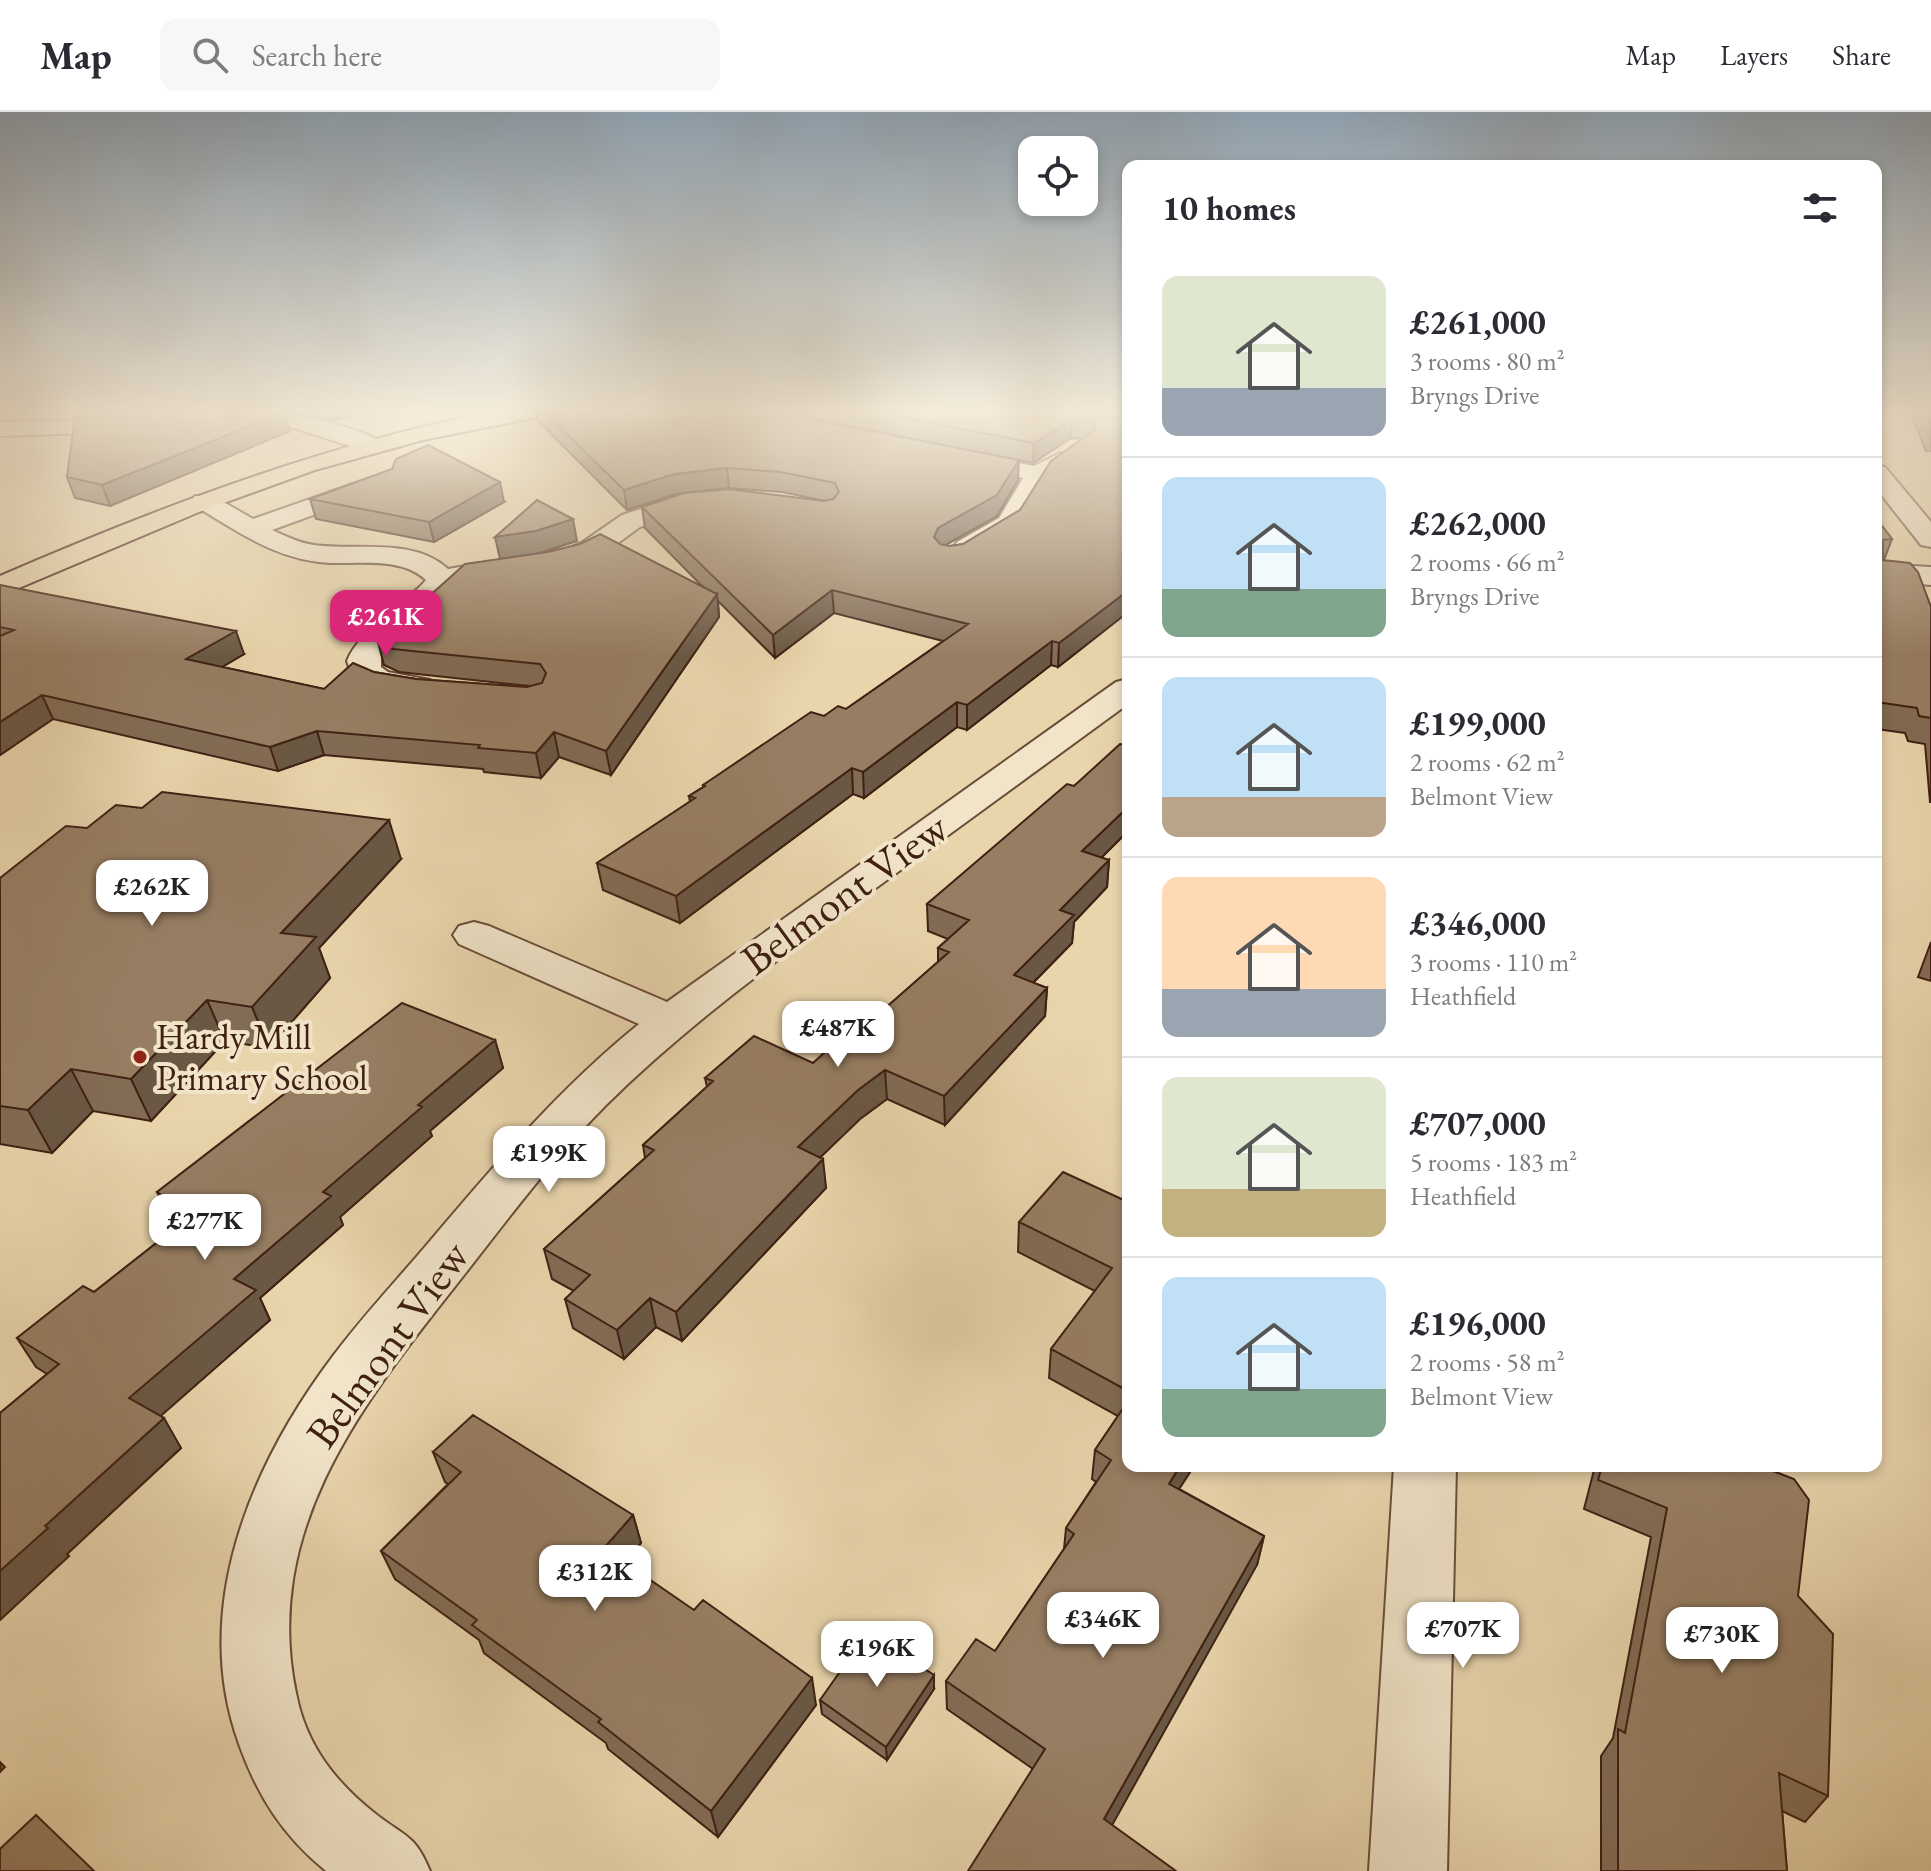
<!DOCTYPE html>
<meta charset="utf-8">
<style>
:root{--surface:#fff;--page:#f7f7f7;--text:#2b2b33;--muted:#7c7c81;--line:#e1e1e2;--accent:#db2777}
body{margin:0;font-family:"EB Garamond",serif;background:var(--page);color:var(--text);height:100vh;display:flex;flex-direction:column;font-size:30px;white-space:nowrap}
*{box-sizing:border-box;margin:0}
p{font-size:26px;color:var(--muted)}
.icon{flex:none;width:44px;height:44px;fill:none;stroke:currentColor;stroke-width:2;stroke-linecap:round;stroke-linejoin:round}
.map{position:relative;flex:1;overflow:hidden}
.panel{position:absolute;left:1122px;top:48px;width:760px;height:1312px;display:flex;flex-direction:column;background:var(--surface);border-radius:16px;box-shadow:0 4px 12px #0003}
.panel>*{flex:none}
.fabs{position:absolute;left:1018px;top:24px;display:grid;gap:16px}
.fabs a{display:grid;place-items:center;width:80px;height:80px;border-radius:16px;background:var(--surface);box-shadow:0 4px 12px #0003;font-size:40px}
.price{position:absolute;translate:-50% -68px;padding:0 18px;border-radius:16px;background:#fff;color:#222;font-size:26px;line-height:52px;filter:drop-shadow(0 2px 4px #0008)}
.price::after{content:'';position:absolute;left:50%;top:48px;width:24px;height:18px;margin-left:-12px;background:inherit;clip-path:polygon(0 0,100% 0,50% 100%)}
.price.on{background:var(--accent);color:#fff}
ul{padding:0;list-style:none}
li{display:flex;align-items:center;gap:24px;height:200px;padding:0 40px}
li+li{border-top:2px solid var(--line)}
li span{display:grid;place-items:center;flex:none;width:224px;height:160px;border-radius:16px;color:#555}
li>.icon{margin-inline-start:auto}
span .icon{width:96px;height:96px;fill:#fffc;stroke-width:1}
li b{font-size:34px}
h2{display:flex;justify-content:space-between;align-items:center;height:96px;padding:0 40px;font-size:34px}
header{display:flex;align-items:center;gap:48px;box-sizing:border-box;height:112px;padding:0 40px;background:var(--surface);border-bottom:2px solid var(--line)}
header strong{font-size:38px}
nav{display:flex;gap:44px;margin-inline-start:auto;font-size:28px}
.search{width:560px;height:72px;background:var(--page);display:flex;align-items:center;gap:20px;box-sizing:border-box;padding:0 28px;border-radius:16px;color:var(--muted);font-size:30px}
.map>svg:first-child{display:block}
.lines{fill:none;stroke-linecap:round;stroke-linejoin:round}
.minor-casing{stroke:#6a4d39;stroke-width:4}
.major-casing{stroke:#3f2013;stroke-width:4}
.minor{fill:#f1e4c9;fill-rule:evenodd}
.major{fill:#e9d5ac;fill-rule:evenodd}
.wall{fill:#826c55;stroke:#3f2013;stroke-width:2;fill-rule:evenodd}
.shaded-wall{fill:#6a5845;stroke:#3f2013;stroke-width:2}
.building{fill:#977e63;stroke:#3f2013;stroke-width:2}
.poi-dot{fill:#8f2418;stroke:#f1e4c9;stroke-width:3}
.labels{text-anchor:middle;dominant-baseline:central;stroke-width:8;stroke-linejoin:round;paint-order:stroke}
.poi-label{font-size:36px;fill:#3f2013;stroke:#f1e4c9;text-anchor:start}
.near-street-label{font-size:44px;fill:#3f2013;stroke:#f1e4c9}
</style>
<header>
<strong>Map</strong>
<div class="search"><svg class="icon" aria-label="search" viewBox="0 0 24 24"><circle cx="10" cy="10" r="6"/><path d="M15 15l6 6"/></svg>Search here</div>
<nav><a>Map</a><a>Layers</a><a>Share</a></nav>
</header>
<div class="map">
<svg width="1931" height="1759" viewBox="0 0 1931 1759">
<rect width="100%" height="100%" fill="#e9d5ac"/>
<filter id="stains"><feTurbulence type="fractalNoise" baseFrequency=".0025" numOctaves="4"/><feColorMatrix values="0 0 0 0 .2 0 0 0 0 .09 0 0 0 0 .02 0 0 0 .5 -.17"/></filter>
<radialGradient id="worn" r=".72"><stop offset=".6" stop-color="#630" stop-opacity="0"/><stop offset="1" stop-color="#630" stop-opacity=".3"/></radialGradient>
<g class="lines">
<g class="minor-casing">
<path id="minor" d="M190,297c55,0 108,2 161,20 11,4 26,8 33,17l-4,5 -8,2 -78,-25 -94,-8 -8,-2z
M135,307l8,2 3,5 -3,5 -143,5v-14z
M958,339l76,15 26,-13 8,2 4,5 -24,19 -30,50 -41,25 -10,2 -10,-2 -4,-6 4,-6 42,-24 24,-40 -73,-15 -4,-5 4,-5z
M1876,353l9,2 46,55v25l-10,-2 -45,-57z
M370,366l9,3 4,5 -4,5 -107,39c13,6 27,13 42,15 43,6 99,-8 134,24l119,-20 16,-7 39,-27 76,-25 9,3 4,5 -4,5 -67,24 -37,27 -20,8 -132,24 -16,20 -54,50v11l7,5 42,8 4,7 -4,7c-28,7 -75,-2 -83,-33 11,-30 58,-56 79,-81 -24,-23 -65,-16 -95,-17 -53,-2 -92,-31 -136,-57l-4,-5 4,-5h18l40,23z
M1876,452l55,3v18l-55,-5z
M1128,567v25c-88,64 -175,128 -263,192 -90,65 -180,131 -259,209 -58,58 -106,125 -157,189 -93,118 -186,240 -153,399 10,53 40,90 81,122 30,23 38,20 53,56h-104c-43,-35 -68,-74 -87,-127 -49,-136 12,-279 94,-388 30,-40 65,-77 97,-115 66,-78 130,-153 209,-217l-180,-80 -6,-9 6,-9 15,-4 15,4 178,76 449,-320z
M1394,1354h62l-9,405h-78z"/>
</g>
<g class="major-casing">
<path id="major" d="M505,297h49l-11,7 -120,24 -108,30 -116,42 -199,84v-20c164,-71 328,-133 505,-167z"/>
</g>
<use href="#minor" class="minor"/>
<use href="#major" class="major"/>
</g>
<path class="wall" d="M82,297h175l33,22 -180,75 -35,-8 -8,-21 75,-62 -57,2z
M272,297h125l-66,11z
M535,297h209l274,71 -21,36 -51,29 4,1 13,-2 57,-34 62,-71 -11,-1 -38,25 -243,-49 -35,-5h373v208l-5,-1 -65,51 -7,-2 -84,65 -10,-3 -93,71 -11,-4 -173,129 -77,-33 -6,-27 93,-61 -1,-6 14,-9v-2l121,-69 22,-7 97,-68 -109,-28 -59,45 -57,-57 1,16 -108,158 -52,-18 -18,21 -57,-6 -1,-3 -159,-14 -46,16 -225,-52 -53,36v-170l244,69 -22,13 102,22 50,-17 42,7 111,8 2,-1 -130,-14 -15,-7 -6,-23 326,-54 -59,-60 -3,-21 40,-13h-6l-49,16 -90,-90zM729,376l53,4 43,9 -129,-9z
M1909,297h22v42h-5z
M310,387l194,3 -70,40 -118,-23z
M1876,406l16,21 -8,21 47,47v195h-1l-5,-58 -17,-3 -3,-8 -29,-4z
M1128,631v88l-27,27 8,2 -2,27 -33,35 -2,21 -39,40 14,5 -2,28 -100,109 -58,-26 -27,20 -40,38 6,31 -144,153 -26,-14 -32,32 -51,-31 -8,-29 9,-8 -22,-12 -8,-30 101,-91 -2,-13 64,-58 -2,-9 108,-15 44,-30 81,-71v-14l10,-9 -20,-8 -1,-27 147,-118z
M401,747l-82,89 11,30 -61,70 -44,-7 -74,80 -58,-10 -41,42 -52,-9v-266z
M1931,830v39l-13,-4z
M495,928l8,28 -73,63 2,5 -92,81 3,8 -83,73 10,22 -110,96 21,32 -114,106 2,2 -69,64v-207l47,-39 -11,-7 -19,-29 77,-46 84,-66 -6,-4 -15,-30z
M1128,1090v264h66l-15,23 85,47 -7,29 -224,204 -86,-60 -1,-28 49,-30 69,-102 2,-21 30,-46 -4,-3 3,-29 23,-34 -69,-38 2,-29 44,-58 -77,-39 1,-30z
M433,1340l200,63 8,28 -17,20 192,142 -98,132 -110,-88 -2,-6 -122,-90 -5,-13 -84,-61 -14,-28 67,-67 -3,-2z
M1595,1354h165l38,130 30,200 -23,26 -23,-11 5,60h-186v-115l12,-18 38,-201 -67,-28z
M934,1577l-47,71 -65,-46 -2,-14z"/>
<path class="shaded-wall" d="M143,297h28l-26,6z
M328,297h69l-66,11z
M285,300l5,19 -180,75 -8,-21z
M1072,307l-1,19 -38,25 1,-20z
M1019,348l-1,20 -21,36 -59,33 -4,-12 4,-9z
M727,356l2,20 -53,6 -49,16 -3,-20 50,-16z
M500,370l4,20 -70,40 -5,-20z
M573,407l4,22 -37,12 -40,6 -5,-22z
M832,478l2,23 -59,45 -2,-23z
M1125,481l-2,23 -65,51 1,-24z
M717,482l2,23 -108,158 -5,-24z
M236,519l8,23 -49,29 -9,-24z
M1052,529l-1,24 -84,65v-25z
M42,583l11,24 -53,36v-33z
M957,590v25l-93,71 -1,-26z
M317,619l7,24 -46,16 -8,-24z
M554,620l5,25 -18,21 -5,-25z
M852,656l1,26 -173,129 -4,-27z
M1128,695v24l-47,47 1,-27z
M389,708l12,39 -82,89 11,30 -61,70 -17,-41 29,-74z
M1109,748l-2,27 -33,35 -2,21 -59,60 1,-28 46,-65z
M1047,876l-2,28 -100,109 -1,-29z
M207,888l18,41 -74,80 -20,-42z
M495,928l8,28 -73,63 2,5 -92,81 3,8 -83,73 10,22 -123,108 -18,-30 105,-119 89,-87 95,-87z
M71,957l22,42 -41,42 -24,-43z
M885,958l2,29 -27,20 -59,57 -3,-29 60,-57z
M823,1047l3,29 -144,153 -6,-29z
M650,1186l6,29 -32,32 -7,-29z
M164,1306l17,30 -114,106 2,2 -69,64v-49l45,-45z
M1180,1354h14l-30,46 5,-28z
M633,1403l8,28 -29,34 -8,-29z
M1264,1424l-7,29 -156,280 3,-26z
M934,1563v14l-47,71 -1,-13z
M812,1566l4,27 -98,132 -7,-26z
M0,1650l5,5 -5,5z"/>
<path class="building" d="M170,297h87l28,3 -183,73 -35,-8 8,-60 64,-1z
M541,297h203l44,6 231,45 -22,35 -59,33 -4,9 6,7 10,2 13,-2 57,-34 31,-49 45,-32 -4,-9 -20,-1 -38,24 -174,-34h268v185l-3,-1 -66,50 -7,-2 -85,64 -10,-3 -94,70 -11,-4 -176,128 -79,-33 98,-65 -6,-2 16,-10 -2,-1 108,-73 13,4 14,-10 8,3 122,-85 -136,-34 -59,45 -131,-128 42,-14 45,-4 95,12 9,-2 6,-7 -4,-9 -55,-11 -53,-4 -53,6 -50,16z
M1924,297h7v15z
M428,333l72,37 -71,40 -119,-23 82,-30 4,-10z
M537,388l36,19 -37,12 -41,6z
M1876,406l16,21 -9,1v20l27,3 8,9 13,35v111l-12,-2 -2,-8 -41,-6z
M600,422l117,60 -111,157 -52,-19 -18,21 -58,-5 2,-3 -163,-14 -47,16 -228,-52 -42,27v-86l14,-6 -14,-3v-42l236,46 -50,28 138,30 29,-26 21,9 42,7 111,8 15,-4 4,-10 -6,-9 -147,-15 -15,-7 87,-78 83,-12 32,-8z
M1128,631v64l-46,44 27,9 -49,50 14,5 -60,60 33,13 -103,108 -59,-26 -27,20 -60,57 25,12 -147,153 -26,-14 -33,32 -52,-31 25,-24 -46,-26 110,-99 -11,-5 70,-64 -8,-3 49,-42 59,27 37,-34 7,4 92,-81 -11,-4 31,-28 -42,-16 140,-120 7,2 46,-42 6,1z
M162,680l227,28 -108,113 35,4 -64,70 -45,-7 -76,79 -60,-10 -43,41 -28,-4v-228l66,-52 21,2 29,-23 26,3z
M402,891l93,37 -77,65 4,2 -99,85 8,4 -97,83 22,11 -127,108 35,20 -119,108 3,2 -48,43v-158l59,-49 -42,-26 66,-52 11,6 98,-77 -35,-23z
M1063,1060l65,30v189l-77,-42 61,-81 -93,-46z
M1128,1289v65h52l-11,18 95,52 -160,283 72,52h-208l77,-122 -99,-68 30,-42 19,12 79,-117 -8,-6 45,-68 -16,-10z
M473,1303l160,100 -29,33 90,62 9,-10 109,78 -101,133 -113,-89 3,-3 -129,-94 5,-5 -96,-69 80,-79 -28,-20z
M1602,1354h158l34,13 15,21 -11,96 35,38 -5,162 -49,-23 8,98h-169v-142l7,4 42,-225 -69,-28z
M868,1520l66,43 -48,72 -66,-47z
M36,1703l58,56h-94v-22z"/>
<linearGradient id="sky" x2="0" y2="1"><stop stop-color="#91a8bb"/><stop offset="0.55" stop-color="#f5ecda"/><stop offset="1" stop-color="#f5ecda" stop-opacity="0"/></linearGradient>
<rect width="1931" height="544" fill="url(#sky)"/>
<circle class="poi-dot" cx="140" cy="945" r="8"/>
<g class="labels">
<g class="poi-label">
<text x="156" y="924">Hardy Mill<tspan x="156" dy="41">Primary School</tspan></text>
</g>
<g class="near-street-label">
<text transform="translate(844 781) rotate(-36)">Belmont View</text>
<text transform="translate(387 1232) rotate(-54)">Belmont View</text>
</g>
</g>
<rect width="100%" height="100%" filter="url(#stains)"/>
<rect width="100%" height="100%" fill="url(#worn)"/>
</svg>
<div class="fabs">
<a><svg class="icon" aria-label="locate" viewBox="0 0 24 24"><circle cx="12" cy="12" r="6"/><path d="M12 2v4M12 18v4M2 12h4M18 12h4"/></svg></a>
</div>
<b class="price on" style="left:386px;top:546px">£261K</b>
<b class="price" style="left:152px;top:816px">£262K</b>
<b class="price" style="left:838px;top:957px">£487K</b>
<b class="price" style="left:549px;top:1082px">£199K</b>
<b class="price" style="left:205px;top:1150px">£277K</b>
<b class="price" style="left:595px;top:1501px">£312K</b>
<b class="price" style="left:1103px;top:1548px">£346K</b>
<b class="price" style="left:1463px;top:1558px">£707K</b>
<b class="price" style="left:1722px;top:1563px">£730K</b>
<b class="price" style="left:877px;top:1577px">£196K</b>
<section class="panel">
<h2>10 homes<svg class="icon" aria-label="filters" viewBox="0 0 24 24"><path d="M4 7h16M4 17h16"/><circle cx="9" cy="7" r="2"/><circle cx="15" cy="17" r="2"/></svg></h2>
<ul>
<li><span style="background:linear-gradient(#dfe7d0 70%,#9aa5b1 0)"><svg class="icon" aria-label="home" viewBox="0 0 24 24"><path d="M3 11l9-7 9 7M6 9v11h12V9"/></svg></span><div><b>£261,000</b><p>3 rooms · 80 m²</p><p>Bryngs Drive</p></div></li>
<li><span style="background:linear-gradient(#bfe0f5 70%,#7fa58c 0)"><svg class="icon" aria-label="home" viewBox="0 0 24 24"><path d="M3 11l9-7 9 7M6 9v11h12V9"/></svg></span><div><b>£262,000</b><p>2 rooms · 66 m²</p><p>Bryngs Drive</p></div></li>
<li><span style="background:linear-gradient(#bfe0f5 75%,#b9a48a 0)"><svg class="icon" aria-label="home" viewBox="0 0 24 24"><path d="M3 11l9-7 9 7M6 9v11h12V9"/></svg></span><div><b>£199,000</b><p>2 rooms · 62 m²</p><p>Belmont View</p></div></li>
<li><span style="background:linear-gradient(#ffd9b3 70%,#9aa5b1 0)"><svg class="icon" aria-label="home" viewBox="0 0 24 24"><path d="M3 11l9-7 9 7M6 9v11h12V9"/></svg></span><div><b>£346,000</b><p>3 rooms · 110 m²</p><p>Heathfield</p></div></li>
<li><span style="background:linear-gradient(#dfe7d0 70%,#c2b280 0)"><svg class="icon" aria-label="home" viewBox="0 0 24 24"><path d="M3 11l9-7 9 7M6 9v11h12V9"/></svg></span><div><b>£707,000</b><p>5 rooms · 183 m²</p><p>Heathfield</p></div></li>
<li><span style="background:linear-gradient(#bfe0f5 70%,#7fa58c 0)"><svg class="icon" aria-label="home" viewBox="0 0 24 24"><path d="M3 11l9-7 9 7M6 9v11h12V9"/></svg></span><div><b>£196,000</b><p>2 rooms · 58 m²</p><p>Belmont View</p></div></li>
</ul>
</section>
</div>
